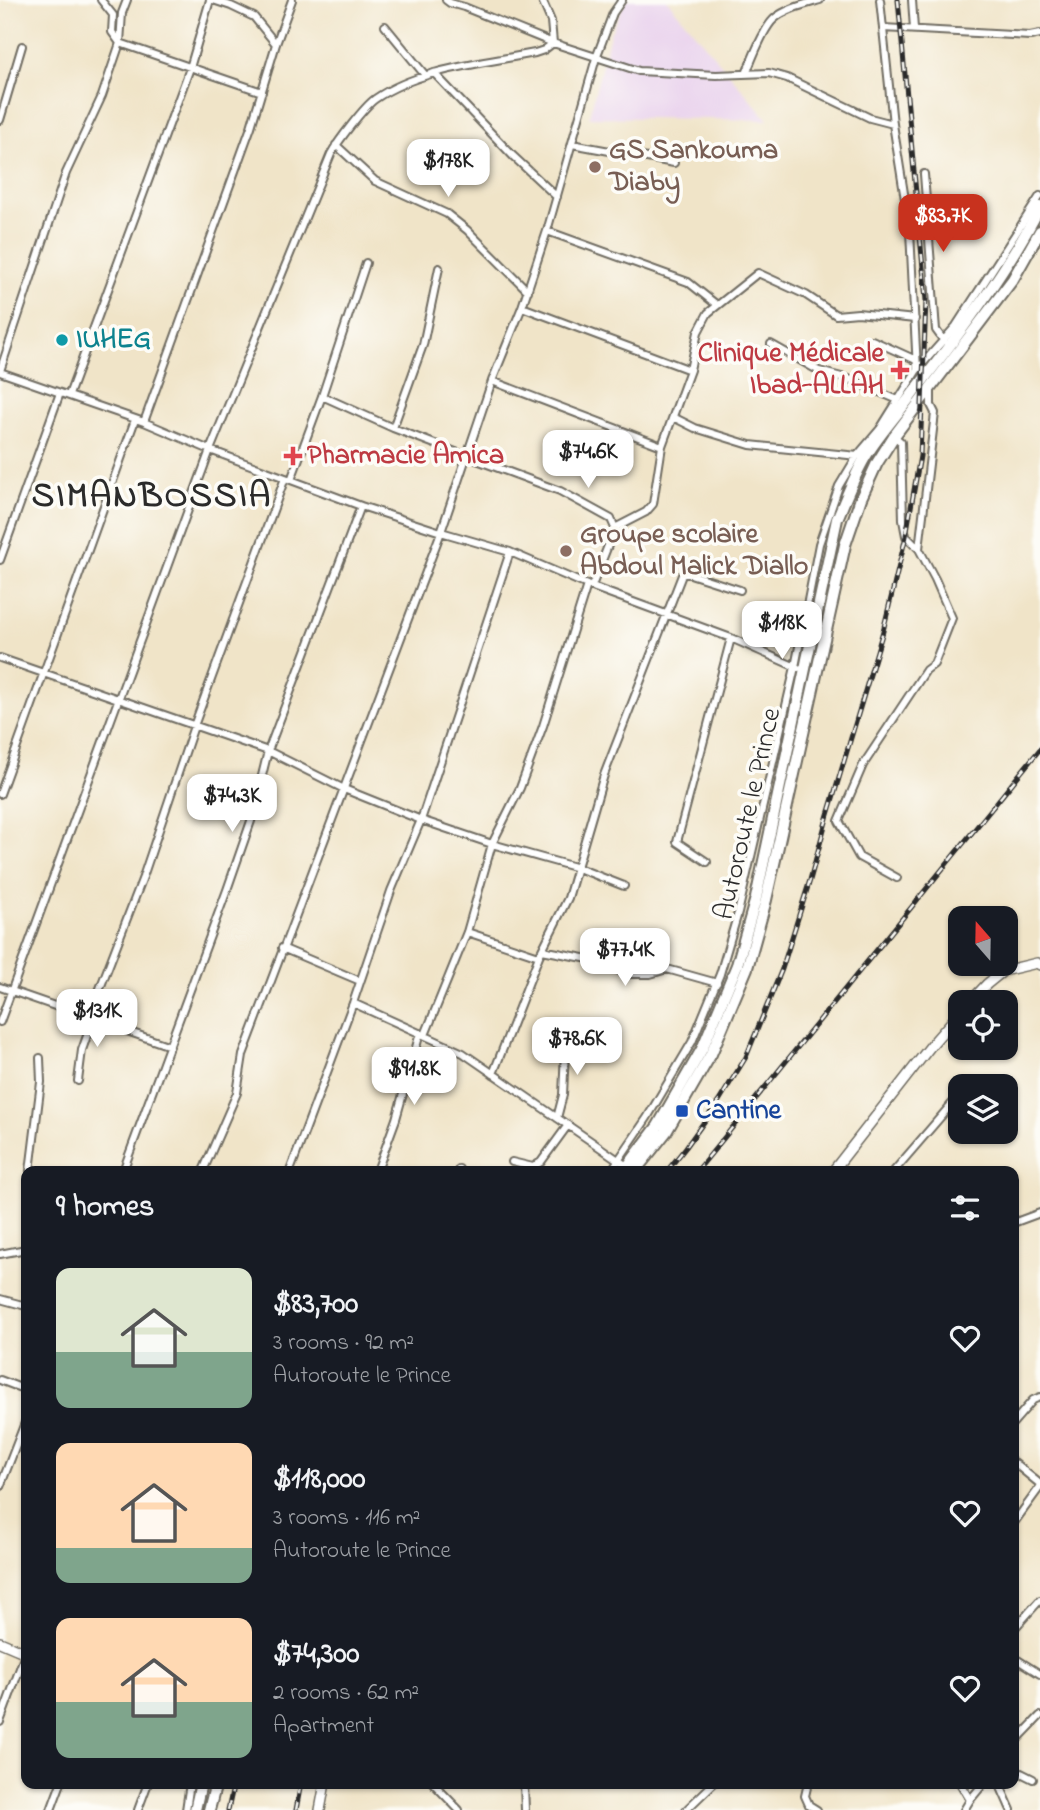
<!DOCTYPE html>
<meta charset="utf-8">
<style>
:root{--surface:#171b24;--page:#20242c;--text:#f1f3f6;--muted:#9ea1a6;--accent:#c8321e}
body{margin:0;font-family:"Indie Flower",sans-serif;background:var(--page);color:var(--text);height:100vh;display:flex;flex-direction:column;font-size:26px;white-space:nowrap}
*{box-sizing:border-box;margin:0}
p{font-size:23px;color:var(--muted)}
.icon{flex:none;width:38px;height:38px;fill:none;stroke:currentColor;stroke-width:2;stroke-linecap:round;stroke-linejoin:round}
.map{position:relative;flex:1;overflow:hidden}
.drawer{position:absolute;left:21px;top:1166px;width:998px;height:623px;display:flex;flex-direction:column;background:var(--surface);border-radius:14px;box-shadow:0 2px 5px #0004}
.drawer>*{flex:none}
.needle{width:46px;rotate:340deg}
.tools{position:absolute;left:948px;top:906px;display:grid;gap:14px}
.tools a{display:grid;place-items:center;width:70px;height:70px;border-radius:14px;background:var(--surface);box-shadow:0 2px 5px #0004;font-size:35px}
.price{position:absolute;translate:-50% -60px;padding:0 16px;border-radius:14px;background:#fff;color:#222;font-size:23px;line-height:46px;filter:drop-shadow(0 2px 4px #0008)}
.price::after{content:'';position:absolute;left:50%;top:42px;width:21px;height:16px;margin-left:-10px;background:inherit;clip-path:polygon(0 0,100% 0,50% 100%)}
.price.selected{background:var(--accent);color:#fff}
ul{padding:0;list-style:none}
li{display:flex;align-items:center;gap:21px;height:175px;padding:0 35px}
li span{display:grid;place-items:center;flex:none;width:196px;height:140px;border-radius:14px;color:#555}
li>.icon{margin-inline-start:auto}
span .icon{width:84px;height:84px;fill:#fffc;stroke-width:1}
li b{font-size:30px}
h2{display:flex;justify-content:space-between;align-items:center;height:84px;padding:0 35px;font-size:30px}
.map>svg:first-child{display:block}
.built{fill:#e9d2ed}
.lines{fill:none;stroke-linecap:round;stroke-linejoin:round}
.street-casing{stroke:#706c62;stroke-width:10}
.secondary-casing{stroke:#706c62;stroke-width:12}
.primary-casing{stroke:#706c62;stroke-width:14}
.street{stroke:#fff;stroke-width:6}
.secondary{stroke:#fff;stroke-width:9}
.primary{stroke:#fff;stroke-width:10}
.rail-casing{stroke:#2b2b2b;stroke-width:5}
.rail{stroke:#fdfcf7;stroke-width:2.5;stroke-dasharray:8;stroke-linecap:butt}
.education-dot{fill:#8d6e63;stroke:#fdfcf7;stroke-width:2.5}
.culture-dot{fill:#0f9aa8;stroke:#fdfcf7;stroke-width:2.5}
.health-dot{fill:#e0444e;stroke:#fdfcf7;stroke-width:2.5}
.transit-dot{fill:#1a4fb4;stroke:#fdfcf7;stroke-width:2.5}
.labels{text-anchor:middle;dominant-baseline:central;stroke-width:7;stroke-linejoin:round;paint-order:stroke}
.education-label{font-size:28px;font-weight:bold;fill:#785e54;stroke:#fdfcf7;text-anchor:start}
.culture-label{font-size:28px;font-weight:bold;fill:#0d838f;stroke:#fdfcf7;text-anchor:start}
.health-label{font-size:28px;font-weight:bold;fill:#be3a42;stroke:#fdfcf7;text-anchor:end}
.street-label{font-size:28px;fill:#2b2b2b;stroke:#fdfcf7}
.transit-label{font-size:28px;font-weight:bold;fill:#164399;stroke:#fdfcf7;text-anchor:start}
.district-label{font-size:35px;font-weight:bold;letter-spacing:2px;fill:#2b2b2b;stroke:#fdfcf7}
</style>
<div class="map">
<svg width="1040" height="1810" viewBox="0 0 1040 1810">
<rect width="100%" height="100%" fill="#fdfcf7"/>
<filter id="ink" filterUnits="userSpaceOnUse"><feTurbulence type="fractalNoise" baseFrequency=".0143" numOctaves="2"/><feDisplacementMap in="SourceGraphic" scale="14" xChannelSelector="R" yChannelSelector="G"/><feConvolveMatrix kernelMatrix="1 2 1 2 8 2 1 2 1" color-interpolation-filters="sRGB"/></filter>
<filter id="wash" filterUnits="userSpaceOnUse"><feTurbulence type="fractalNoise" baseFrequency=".00686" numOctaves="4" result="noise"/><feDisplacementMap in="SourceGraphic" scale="28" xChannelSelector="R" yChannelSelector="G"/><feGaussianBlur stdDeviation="1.57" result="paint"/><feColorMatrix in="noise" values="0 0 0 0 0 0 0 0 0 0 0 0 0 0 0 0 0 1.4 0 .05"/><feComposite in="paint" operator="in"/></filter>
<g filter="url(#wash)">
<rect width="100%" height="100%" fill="#f0e4c8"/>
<path class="built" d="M626,0h41l101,120 -179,-3 21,-83z"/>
</g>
<g filter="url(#ink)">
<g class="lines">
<g class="street-casing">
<path id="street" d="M127,0l-5,13 -2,30 142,49
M213,0l18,6 23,11 22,27
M446,0l4,3 14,4 89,36 86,28 77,4 53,-2 18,5 83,40 23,6
M880,0l13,124 17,107 7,139
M912,0l2,29
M385,26l40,49
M883,28l147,8 10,-2
M434,73l79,83 44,41
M746,74c5,-13 18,-46 28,-55 11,-10 32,-15 46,-19
M0,120l22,-74
M572,144l102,19
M336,145l39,36 72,33 20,16 61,61
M924,174l12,156 8,11
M547,231l141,51 29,23
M522,307l168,63
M872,340l44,20
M771,344l48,27 30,8 49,21
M0,371l66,-198 36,-77 18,-53 -8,-11 1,-17 -12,-15
M0,372l144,50 66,28 151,56 80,26 69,20 77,33 144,53 67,30
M492,381l170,65
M69,395l121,-327 20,-68
M322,396l71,32 73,28 94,35 51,28 4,9 -23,58
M673,417l22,11 55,17 108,11
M144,422l107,-295 25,-83 16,-44
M393,428l30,-83 16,-77
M894,436l7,6 2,78 3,16 13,13 16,30 17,39 -18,46 -8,6 -63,95 -24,56 20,36 38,21
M291,480l31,-84 44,-133
M615,528l31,-16 7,-8 9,-58 28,-76 8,-38 10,-19 50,-40 48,22 30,20 22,-2 57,6
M919,549l16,-136 -4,-8v-17
M0,560l60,-167
M0,658l268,93 76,38 77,31 71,24 86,24 46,18
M0,794l135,-374
M707,862l-30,-20 54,-204
M467,932l72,24
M282,948l78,33
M542,950l63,12 20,12h25l17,-5 50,14
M0,987l170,59
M353,1003l110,50 164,113
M0,1022l210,-572 121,-296c7,-13 33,-47 44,-55 43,-30 109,-36 160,-46l9,-3 9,-7 -2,-22 -9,-21
M425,1035l42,-103 25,-88 28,-56 23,-62 44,-141
M493,1074l46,-118 29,-58 36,-123 78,-200 5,-2 53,17
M78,1081l4,-31 6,-17 1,-16 54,-140 51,-151 91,-248
M557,1118l6,-23 3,-67 3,-3 12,-2
M512,1162l21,5 8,-5 27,-37
M30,1171l11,-89 -1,-24
M123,1171l104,-281 24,-69 17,-70 93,-245
M203,1171l34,-78 6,-38 198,-523 51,-151 30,-74 25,-76 49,-173 17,-45 9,-13
M290,1171l63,-168 38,-112 30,-71 89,-268
M377,1171l19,-52 24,-86
M458,1171l1,-2
M611,1171l36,-53 45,-76 28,-68 18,-61 57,-246 24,-123 20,-58 18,-30 23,-27 37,-59 39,-44 84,-130
M894,1171l62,-72
M1013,1223l27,-10
M0,1254l26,-5
M0,1299l26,7
M0,1380l26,10
M1013,1423l20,-23 7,-3
M1013,1462l27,22
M0,1487l26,-67
M1013,1524l27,-37
M1013,1630l27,-30
M1013,1657l27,17
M0,1722l26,-70
M1013,1744l27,-28
M1013,1769l20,10
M433,1783l26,27
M524,1783l1,27
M808,1783l-3,13 4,9 8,5
M960,1783l10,17 -6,10
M999,1783l12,27
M970,1800l14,-17
M51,1810l10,-27
M138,1810l10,-27
M186,1810l4,-27
M686,1810l28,-27"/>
</g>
<g class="secondary-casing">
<path id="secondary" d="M969,1003l18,-19 16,-13 34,-8 3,2
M833,1171l100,-128 28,-32
M0,1642l26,11
M320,1810l5,-27"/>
</g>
<g class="primary-casing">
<path id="primary" d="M624,1171l34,-45 44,-77 35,-84 19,-67 81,-379c9,-21 17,-43 29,-63 14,-23 32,-42 48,-64 45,-58 92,-119 126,-185
M635,1171l31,-39 45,-78 36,-86 19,-68 79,-355 16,-47 16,-35 17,-27 119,-157 27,-48
M195,1810l6,-27
M209,1810l7,-27"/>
</g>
<use href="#street" class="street"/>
<use href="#secondary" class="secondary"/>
<use href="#primary" class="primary"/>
<g class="rail-casing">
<path id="rail" d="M667,1171l19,-24 33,-46 27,-44 36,-88 28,-89 17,-62 56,-187 23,-95 14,-80 6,-156 -28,-300
M697,1171l343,-422
M228,1810l6,-27
M296,1810l5,-27"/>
</g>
<use href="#rail" class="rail"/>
</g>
</g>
<g class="education-dot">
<circle cx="595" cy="167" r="7"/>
<circle cx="566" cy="551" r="7"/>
</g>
<circle class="culture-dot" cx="62" cy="340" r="7"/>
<g class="health-dot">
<path d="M896.5 359.5h7v7h7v7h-7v7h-7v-7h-7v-7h7z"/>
<path d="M289.5 445.5h7v7h7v7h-7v7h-7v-7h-7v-7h7z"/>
</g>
<rect class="transit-dot" x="675" y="1104" width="14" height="14" rx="3.5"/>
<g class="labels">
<g class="education-label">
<text x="609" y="151">GS Sankouma<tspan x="609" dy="32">Diaby</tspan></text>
<text x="580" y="535">Groupe scolaire<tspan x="580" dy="32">Abdoul Malick Diallo</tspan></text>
</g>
<g class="culture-label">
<text x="76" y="340">IUHEG</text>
</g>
<g class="health-label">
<text x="884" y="354">Clinique Médicale<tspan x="884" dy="32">Ibad-ALLAH</tspan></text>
<text x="307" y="456" text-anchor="start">Pharmacie Amica</text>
</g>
<g class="street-label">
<text transform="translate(749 814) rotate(-77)">Autoroute le Prince</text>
</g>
<g class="transit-label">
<text x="696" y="1111">Cantine</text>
</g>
<g class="district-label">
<text x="152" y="497">SIMANBOSSIA</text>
</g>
</g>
</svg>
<div class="tools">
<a><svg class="needle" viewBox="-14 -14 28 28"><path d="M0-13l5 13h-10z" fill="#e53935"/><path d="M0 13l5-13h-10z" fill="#9ea1a6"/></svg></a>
<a><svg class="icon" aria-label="locate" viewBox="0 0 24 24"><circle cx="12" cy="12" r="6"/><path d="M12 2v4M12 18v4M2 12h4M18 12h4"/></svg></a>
<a><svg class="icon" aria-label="layers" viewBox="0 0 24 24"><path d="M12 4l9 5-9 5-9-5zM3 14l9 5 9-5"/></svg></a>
</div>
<b class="price" style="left:448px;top:199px">$178K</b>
<b class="price selected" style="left:943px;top:254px">$83.7K</b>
<b class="price" style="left:588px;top:490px">$74.6K</b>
<b class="price" style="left:782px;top:661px">$118K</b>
<b class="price" style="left:232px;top:834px">$74.3K</b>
<b class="price" style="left:625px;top:988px">$77.4K</b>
<b class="price" style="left:97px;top:1049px">$131K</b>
<b class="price" style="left:577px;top:1077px">$78.6K</b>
<b class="price" style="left:414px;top:1107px">$91.8K</b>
<section class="drawer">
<h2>9 homes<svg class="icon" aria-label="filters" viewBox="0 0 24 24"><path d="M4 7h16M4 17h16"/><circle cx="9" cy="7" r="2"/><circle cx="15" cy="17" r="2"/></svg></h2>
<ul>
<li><span style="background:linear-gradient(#dfe7d0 60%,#7fa58c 0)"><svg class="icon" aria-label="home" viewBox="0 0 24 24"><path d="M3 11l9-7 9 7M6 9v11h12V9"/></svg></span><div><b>$83,700</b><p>3 rooms · 92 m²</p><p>Autoroute le Prince</p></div><svg class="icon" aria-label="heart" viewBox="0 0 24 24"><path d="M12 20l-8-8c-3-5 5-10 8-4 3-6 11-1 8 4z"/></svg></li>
<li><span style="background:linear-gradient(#ffd9b3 75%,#7fa58c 0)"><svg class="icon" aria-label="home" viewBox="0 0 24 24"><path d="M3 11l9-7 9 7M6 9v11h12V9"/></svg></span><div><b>$118,000</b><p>3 rooms · 116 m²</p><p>Autoroute le Prince</p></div><svg class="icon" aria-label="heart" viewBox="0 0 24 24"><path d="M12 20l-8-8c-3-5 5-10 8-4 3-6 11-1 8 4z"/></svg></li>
<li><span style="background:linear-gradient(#ffd9b3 60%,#7fa58c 0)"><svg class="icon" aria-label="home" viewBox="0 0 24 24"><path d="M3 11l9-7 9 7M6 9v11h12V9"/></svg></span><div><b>$74,300</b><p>2 rooms · 62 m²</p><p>Apartment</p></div><svg class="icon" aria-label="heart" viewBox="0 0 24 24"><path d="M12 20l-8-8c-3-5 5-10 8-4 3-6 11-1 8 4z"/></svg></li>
</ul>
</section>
</div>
